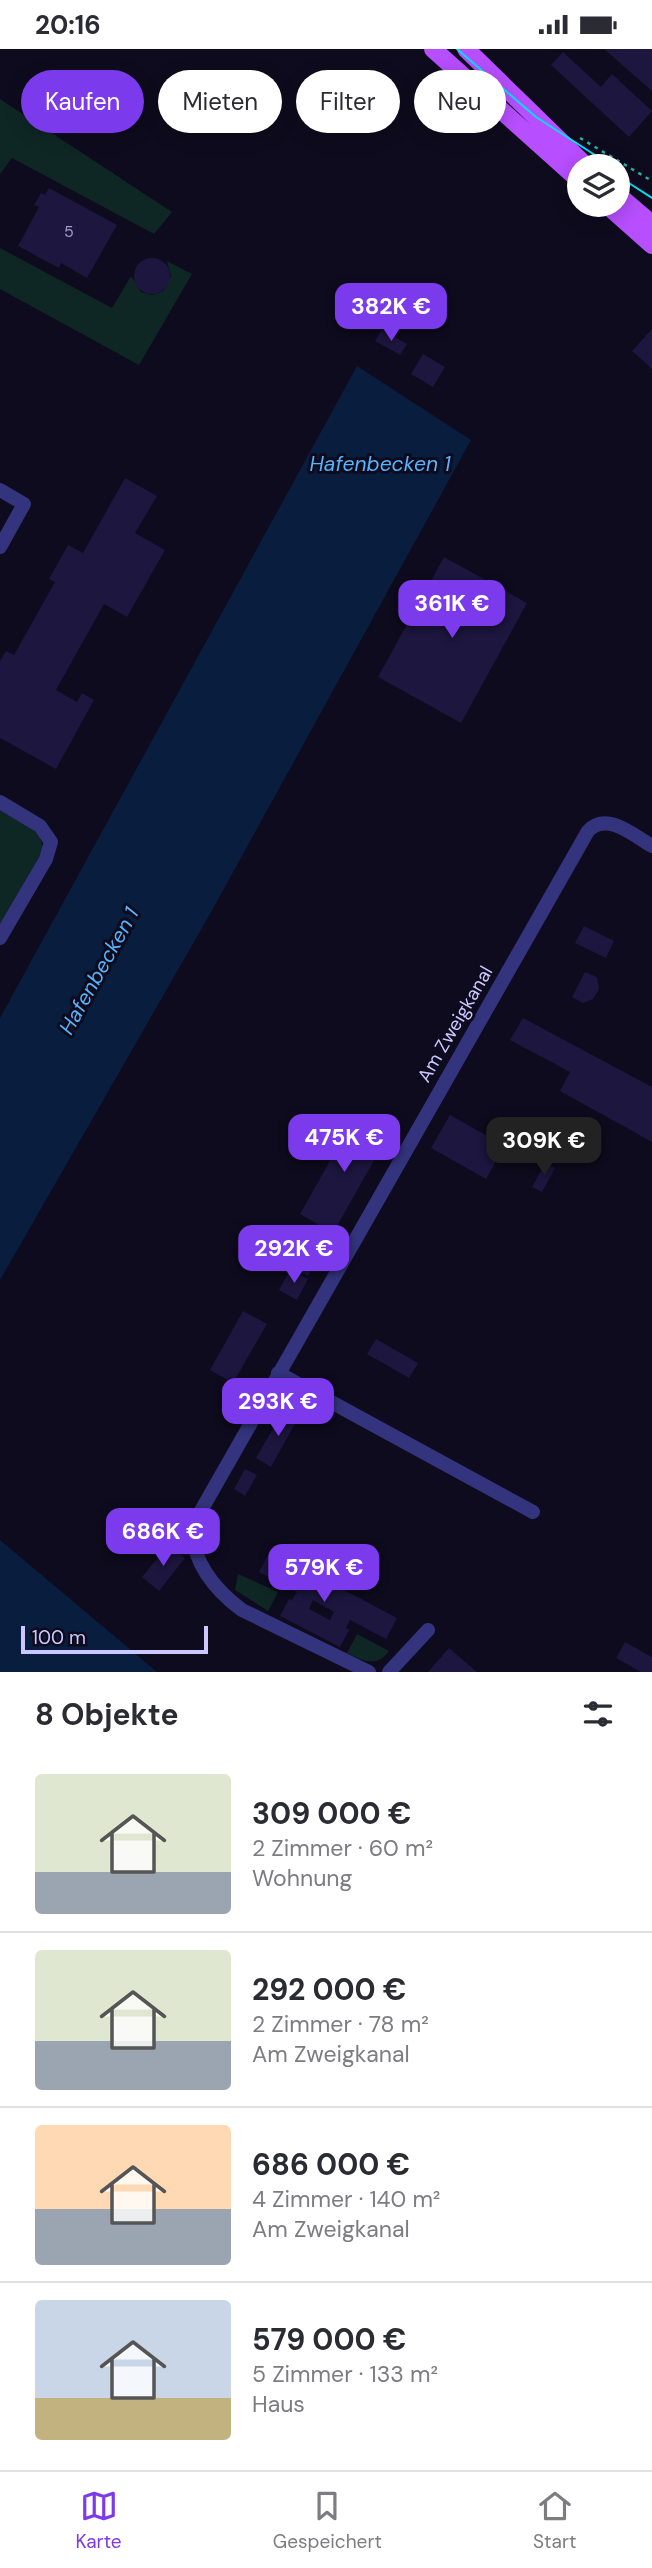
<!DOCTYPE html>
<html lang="de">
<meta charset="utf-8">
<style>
:root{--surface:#fff;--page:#f7f7f7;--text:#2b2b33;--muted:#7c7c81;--line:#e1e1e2;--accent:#7c3aed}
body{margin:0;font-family:"DM Sans",sans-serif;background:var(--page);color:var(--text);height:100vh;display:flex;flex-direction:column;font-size:26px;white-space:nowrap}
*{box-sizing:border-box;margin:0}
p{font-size:23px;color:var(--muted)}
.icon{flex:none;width:38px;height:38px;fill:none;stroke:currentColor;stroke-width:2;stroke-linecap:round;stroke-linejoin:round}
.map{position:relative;height:1623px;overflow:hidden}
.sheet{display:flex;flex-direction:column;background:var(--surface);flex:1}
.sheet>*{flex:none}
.guide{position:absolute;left:21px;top:21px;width:611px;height:63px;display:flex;gap:14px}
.controls{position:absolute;left:567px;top:105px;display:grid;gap:14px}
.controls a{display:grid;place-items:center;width:63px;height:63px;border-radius:50%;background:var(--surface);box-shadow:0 4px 18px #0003;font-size:35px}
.scale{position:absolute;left:21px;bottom:18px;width:187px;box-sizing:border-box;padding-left:7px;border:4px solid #ccc7ff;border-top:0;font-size:19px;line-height:24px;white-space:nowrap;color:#ccc7ff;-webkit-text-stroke:5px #0d0b1d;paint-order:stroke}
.price{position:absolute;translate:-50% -60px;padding:0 16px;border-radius:14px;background:var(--accent);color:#fff;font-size:23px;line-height:46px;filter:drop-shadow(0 2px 4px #0008)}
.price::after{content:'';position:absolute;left:50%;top:42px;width:21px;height:16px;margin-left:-10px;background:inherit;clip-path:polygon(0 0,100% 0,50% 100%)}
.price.current{background:#222;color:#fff}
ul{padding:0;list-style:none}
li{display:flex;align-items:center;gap:21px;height:175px;padding:0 35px}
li+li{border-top:2px solid var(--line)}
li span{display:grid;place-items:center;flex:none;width:196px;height:140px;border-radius:7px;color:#555}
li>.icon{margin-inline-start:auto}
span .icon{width:84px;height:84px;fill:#fffc;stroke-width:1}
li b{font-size:30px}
h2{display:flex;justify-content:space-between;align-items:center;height:84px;padding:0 35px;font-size:30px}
.pill{padding:0 24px;border-radius:32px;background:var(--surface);box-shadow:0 4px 18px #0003;font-size:24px;line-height:63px}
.pill.current{background:var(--accent);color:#fff}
.status{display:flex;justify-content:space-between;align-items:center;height:49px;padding:0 35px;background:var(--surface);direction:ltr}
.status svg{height:19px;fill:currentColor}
.dock{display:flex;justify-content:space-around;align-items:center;height:98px;border-top:2px solid var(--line);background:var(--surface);font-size:19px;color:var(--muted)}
.dock a{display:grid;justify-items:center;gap:4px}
.dock .current{color:var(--accent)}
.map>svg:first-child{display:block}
.green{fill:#0e2725}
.water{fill:#091e3e}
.building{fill:#1d163f;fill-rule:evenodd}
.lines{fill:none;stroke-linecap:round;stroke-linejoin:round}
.path{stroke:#28b1a5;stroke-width:2.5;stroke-dasharray:3.5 5;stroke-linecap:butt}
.minor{stroke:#34347e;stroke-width:14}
.major{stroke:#b74eff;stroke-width:18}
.tram{stroke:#00e1f2;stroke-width:2}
.labels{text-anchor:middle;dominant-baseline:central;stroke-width:6;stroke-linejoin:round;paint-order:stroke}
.number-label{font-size:16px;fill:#a09bcf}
.street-label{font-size:19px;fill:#ccc7ff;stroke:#0d0b1d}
.water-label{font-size:21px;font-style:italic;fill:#55b5ff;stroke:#0d0b1d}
</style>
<div class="status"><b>20:16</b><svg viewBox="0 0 49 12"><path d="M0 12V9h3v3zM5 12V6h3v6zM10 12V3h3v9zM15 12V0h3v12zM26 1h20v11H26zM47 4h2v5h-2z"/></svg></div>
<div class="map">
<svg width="652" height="1623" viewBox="0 0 652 1623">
<rect width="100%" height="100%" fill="#0d0b1d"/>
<path class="green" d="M0,50l172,113 -18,22 -142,-76 -12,16z
M0,199l112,60 19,-32 10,16 11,3 11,-4 8,-15 -4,-15 25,13 -53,91 -139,-76z
M0,761c17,9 41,17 43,39l-43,78z
M238,1525l40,18 -10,19 -33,-21z
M357,1585l32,17c-13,17 -25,10 -42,2z"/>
<path class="water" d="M357,317l114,74 -261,474 -210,366v-262z
M0,1491l157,132h-157z"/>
<path class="building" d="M604,0h48v42z
M563,3l38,35 11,-13 40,37 -23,26 -78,-72z
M49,139l68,37 -30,53 -26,-15 -2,5 -41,-22 21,-39 -5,-2 7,-12 4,2z
M134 227a18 18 0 1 1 36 0a18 18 0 1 1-36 0Z
M652,280v40l-20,-18z
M382,281l25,14 -7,11 -25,-14z
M423,305l22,13 -12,20 -22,-13z
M125,429l32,18 -22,37 30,17 -38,67 -23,-13 -48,86 21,12 5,-9 12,7 -38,69 -56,-31v-77l6,-10 8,4 41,-73 -6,-3 19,-34 15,8z
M444,508l83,46 -66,120 -83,-46z
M584,877l30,15 -8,17 -31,-15z
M585,923l12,5 2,12 -6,10 -10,4 -11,-6z
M523,969l129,69v55l-92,-51 10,-19 -60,-32z
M356,1066l33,19 -56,99 -33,-19z
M450,1066l55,31 -19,33 -55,-31z
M545,1114l10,5 -13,24 -10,-5z
M304,1177l25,14 -21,36 -25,-14z
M290,1221l18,9 -11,21 -18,-10z
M243,1262l24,13 -34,59 -23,-13z
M376,1290l42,24 -9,15 -42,-24z
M285,1359l14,8 -28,51 -15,-9z
M245,1420l12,6 -12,21 -11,-7z
M171,1498l14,11 -26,33 -17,-14 22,-27 3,2z
M270,1502l127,67 -11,21 -36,-19 -4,8 3,2 -9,17 -60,-31 9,-17 3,1 5,-8 -38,-20zM313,1551l21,12 -4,8 -21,-11z
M625,1593l27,15v15h-11l-25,-14z
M449,1599l28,24h-49z"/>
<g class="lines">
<path class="path" d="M580,89l72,43"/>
<path class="minor" d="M0,441l24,14 -24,43
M0,753l40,24 11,16 -5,17 -46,79
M278,1324l255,139
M181,1478l3,7
M369,1623l-127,-62c-26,-19 -54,-51 -48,-87l394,-692c19,-20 45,4 64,15
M389,1623l39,-42"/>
<path class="major" d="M433,0l146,131
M466,0l120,117
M618,146l34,29
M607,156l45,40"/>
<path class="tram" d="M457,0l79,68 76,49
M618,127l34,22"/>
</g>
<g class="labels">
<g class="number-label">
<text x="69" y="182">5</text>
</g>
<g class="street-label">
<text transform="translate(455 975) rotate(-60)">Am Zweigkanal</text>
</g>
<g class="water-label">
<text x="380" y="415">Hafenbecken 1</text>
<text transform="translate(99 922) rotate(-61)">Hafenbecken 1</text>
</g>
</g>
</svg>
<div class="controls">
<a><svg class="icon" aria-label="layers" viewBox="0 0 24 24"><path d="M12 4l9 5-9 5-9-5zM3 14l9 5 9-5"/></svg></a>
</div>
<div class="scale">100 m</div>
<b class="price" style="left:391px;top:294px">382K €</b>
<b class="price" style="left:452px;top:591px">361K €</b>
<b class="price" style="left:344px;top:1125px">475K €</b>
<b class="price current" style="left:544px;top:1128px">309K €</b>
<b class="price" style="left:294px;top:1236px">292K €</b>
<b class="price" style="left:278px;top:1389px">293K €</b>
<b class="price" style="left:163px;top:1519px">686K €</b>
<b class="price" style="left:324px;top:1555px">579K €</b>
<div class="guide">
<a class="pill current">Kaufen</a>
<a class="pill">Mieten</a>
<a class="pill">Filter</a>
<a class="pill">Neu</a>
</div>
</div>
<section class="sheet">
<h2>8 Objekte<svg class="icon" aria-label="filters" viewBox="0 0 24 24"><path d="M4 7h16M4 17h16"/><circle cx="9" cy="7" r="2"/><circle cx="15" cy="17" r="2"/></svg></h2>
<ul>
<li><span style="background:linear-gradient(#dfe7d0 70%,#9aa5b1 0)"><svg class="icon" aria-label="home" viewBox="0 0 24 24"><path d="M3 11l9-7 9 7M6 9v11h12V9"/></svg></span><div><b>309 000 €</b><p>2 Zimmer · 60 m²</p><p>Wohnung</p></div></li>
<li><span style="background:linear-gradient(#dfe7d0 65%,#9aa5b1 0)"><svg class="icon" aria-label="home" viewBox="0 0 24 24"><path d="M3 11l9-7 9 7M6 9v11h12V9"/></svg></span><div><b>292 000 €</b><p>2 Zimmer · 78 m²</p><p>Am Zweigkanal</p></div></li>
<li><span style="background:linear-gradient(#ffd9b3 60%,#9aa5b1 0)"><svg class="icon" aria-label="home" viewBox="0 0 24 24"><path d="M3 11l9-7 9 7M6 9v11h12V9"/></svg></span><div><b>686 000 €</b><p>4 Zimmer · 140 m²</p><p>Am Zweigkanal</p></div></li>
<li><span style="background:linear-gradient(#c9d6e8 70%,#c2b280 0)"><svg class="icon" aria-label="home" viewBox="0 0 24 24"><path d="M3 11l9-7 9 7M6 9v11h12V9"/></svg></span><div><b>579 000 €</b><p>5 Zimmer · 133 m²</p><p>Haus</p></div></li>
</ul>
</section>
<nav class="dock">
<a class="current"><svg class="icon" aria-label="map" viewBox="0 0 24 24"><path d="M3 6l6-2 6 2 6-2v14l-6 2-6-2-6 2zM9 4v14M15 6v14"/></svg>Karte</a>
<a><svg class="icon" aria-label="saved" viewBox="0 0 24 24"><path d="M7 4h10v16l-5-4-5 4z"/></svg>Gespeichert</a>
<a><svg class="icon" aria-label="home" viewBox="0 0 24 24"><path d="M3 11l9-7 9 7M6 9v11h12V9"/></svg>Start</a>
</nav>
